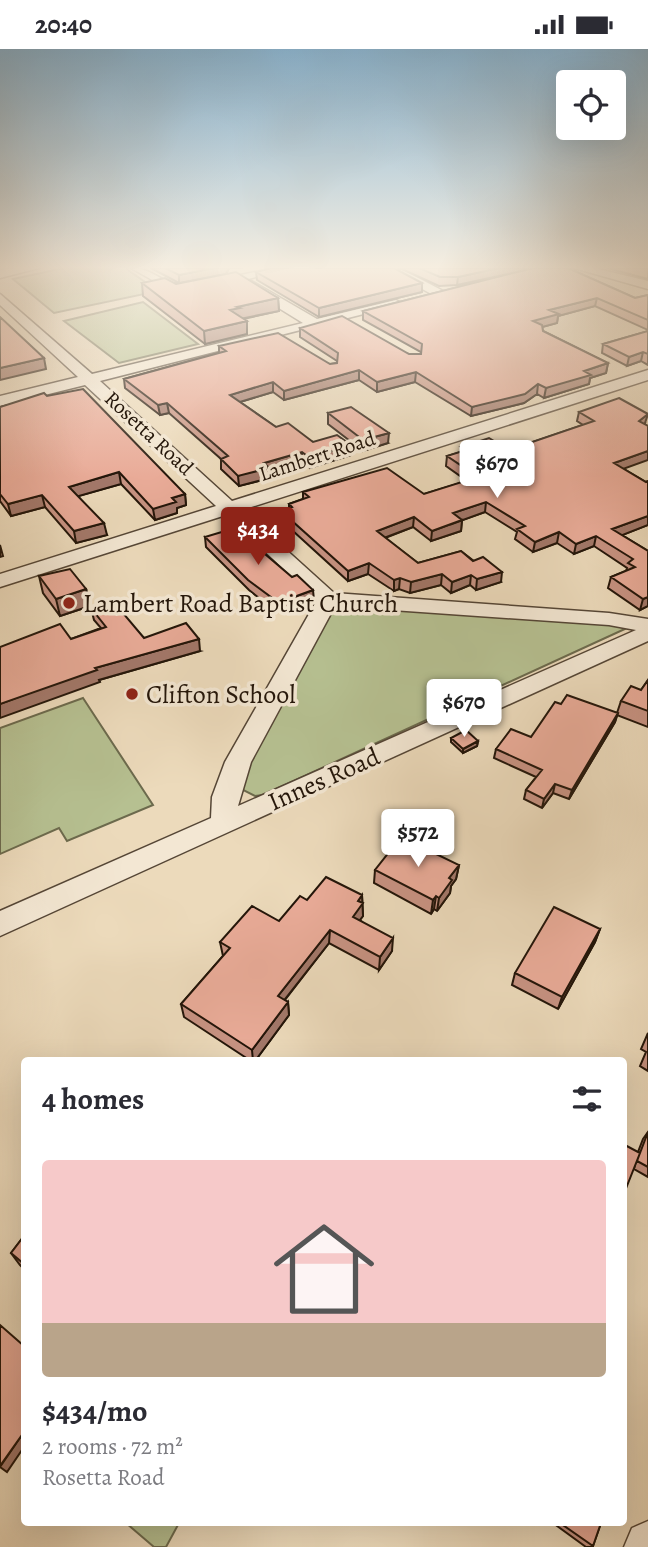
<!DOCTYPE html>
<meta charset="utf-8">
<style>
:root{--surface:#fff;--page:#f7f7f7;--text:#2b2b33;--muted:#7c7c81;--line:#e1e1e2;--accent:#8f2418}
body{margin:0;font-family:Alegreya,serif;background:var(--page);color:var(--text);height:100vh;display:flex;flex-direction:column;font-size:26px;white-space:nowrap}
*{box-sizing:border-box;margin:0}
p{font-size:23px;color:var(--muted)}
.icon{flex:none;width:38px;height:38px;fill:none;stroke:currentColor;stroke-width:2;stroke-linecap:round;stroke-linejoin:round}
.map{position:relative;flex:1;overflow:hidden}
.sheet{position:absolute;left:21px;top:1008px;width:606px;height:469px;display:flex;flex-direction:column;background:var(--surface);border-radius:7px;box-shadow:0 7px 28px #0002}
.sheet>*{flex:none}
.controls{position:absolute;left:556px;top:21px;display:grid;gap:14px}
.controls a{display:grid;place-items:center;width:70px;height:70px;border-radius:7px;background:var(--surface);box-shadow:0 7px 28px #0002;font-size:35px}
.price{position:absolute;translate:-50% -60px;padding:0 16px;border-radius:7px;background:#fff;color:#222;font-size:23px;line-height:46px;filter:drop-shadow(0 2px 4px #0008)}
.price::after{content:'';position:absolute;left:50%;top:42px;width:21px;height:16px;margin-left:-10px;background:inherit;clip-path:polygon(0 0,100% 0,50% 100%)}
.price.active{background:var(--accent);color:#fff}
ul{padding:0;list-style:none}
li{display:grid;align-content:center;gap:14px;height:371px;padding:0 21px}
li+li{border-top:2px solid var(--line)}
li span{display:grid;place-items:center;height:217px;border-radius:7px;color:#555}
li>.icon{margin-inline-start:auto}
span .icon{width:126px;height:126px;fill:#fffc;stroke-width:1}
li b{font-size:30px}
h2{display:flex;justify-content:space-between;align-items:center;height:84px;padding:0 21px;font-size:30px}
.status{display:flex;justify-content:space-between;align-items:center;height:49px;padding:0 35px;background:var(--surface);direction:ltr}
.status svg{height:19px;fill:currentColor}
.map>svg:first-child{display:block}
.green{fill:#b6c091;stroke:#6c6a4d;stroke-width:2}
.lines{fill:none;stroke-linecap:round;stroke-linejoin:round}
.minor-casing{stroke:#554636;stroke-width:3}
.minor{fill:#f3e7d3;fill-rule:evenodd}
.wall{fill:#c89383;stroke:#231509;stroke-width:2}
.shaded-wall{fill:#a3786a;stroke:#231509;stroke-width:2}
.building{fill:#e9ab98;stroke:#231509;stroke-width:2}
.poi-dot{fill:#8f2418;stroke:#f3e7d3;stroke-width:2.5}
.labels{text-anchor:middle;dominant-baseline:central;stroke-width:7;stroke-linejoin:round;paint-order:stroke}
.far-street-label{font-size:21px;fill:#231509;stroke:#f3e7d3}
.poi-label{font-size:26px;fill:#231509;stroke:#f3e7d3;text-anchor:start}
.street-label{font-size:26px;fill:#231509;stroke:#f3e7d3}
</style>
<div class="status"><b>20:40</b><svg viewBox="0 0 49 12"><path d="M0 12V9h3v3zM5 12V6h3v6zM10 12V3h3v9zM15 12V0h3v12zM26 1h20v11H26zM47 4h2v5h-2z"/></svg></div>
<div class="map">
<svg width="648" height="1498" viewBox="0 0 648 1498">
<rect width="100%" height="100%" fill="#ecdabb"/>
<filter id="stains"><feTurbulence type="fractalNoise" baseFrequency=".00286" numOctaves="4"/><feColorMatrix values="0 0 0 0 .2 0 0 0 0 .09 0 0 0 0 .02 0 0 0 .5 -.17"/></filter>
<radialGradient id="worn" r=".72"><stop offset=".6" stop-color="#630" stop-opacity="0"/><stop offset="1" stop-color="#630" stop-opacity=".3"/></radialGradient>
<path class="green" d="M64,219h61l30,21 -1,3 -100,21 -41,-34z
M143,253l55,42 -79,19 -55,-42z
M339,555l281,19 7,5 -364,167 -8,1 -12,-6v-16l91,-167z
M83,649l70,107 -86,36 -8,-13 -59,26v-126z
M126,1474h53l-13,24h-12z"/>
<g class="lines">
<g class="minor-casing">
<path id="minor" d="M14,219h25l-39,10v-8z
M131,219c21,-1 34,18 51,17 36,-1 71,-17 109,-17l-43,11 69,40 79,-19 7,4 -303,77 132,120 416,-131v10l-406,130 92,83 275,20 39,6v22l-648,295v-25l211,-93 1,-21 13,-35 92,-162 -91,-85 -226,72v-13l216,-68 -131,-121 -85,21v-10l78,-19 -78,-72v-11l92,80 211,-51 -60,-37 2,-6 -68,14zM335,557l274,19 27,5 -398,176 13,-44z
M384,219h15l48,25 -12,3z
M574,219h20l54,13v8z
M648,1472v26h-24l8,-19z"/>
</g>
<use href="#minor" class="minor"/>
</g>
<path class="wall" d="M151,219h92h-14l-3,6 52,24 1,13 -36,8 4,2v13l-42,10 -62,-48 -1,-13h37z
M397,219h171l67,30 13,-3v35l-53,-24 -37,10 -1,7 -15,4 1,4 65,32 -2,10 -16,5 -1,6 -45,14 -7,-4 -13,9 -53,13 -56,-34 -38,10 -18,-12 -75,20 -11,-8 -33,10 36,25 37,15 38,3v10l-41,13 -8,-6 -33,10 1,6 -31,8 -18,-17v-10l-52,-46 -9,2 -35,-27 -1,-9 95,-26v-7l111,18 7,-1v-2l-37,-24v-9l109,26h12v-2l-58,-32v-9l151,-38 -57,12 -18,1 -37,-17z
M607,219h41v11z
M256,223l166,20 -103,25 -62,-37z
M648,282v34l-7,-4 -14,5 -25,-13 1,-9z
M47,347l138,98 1,11 -9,3v5l-22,7 -34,-36 -43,12 29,39 -31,8 -31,-36 -34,9 -11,-15v-94z
M579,363l66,11 -21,46 22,13 2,-1v44l-26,10 26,16v55l-8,4 -32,-22 3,-11 15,-6 1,-3 -33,-22 -20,8 -17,-11 -24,9 -18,-13 2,-7 -32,-20 -23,8 -1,11 -30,10 -18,-14 -28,11 33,25 43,-12 40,31 -25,8 -6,-5 -19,8 -10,-8 -31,8 -11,-4 -5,2 -26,-17 -20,7 -66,-60 -1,-10 8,-3v-4l14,-5v-7l121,2 43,-13 -21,-15 1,-10 14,-4v-5l48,3 74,-25 -6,-4z
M328,364l60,30 -25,8 -35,-27z
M205,488l109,63 -31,11h-8l-26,-21 -43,-43z
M39,527l47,13 4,17 -30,10 -17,-23z
M91,559h23l30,30 56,13 -101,29 1,2 -29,-43 30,-11 -7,-8z
M648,631v47l-31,-12 -2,7 -46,77 -16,-6 -11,15 -18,-9 2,-9 10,-13 -42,-19 2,-9 35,-12 30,-33 56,9 4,-12 20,-11z
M451,689l27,3 -1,5 -14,7 -12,-11z
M459,816l-3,14 -5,7 -1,7 -13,18 -3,-2 -3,5 -57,-31 1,-13z
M362,846l1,21 -3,4 32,31 -13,19 -50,-27 -44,57 3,2 1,13 -34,46h-4l-67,-44 -3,-13 42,-48 -3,-14 59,-21 28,-21z
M600,880l-5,13 -37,67 -46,-24 3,-12z
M648,984v38l-8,-5 6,-14 -5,-3z
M648,1083v45l-14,-8 4,-17 5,-13z
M24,1187v33l-4,-4 -9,-12z
M553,1474h48l-8,23 -2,1h-5z"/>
<path class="shaded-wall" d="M214,219h15l-3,6 -47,9v-8z
M499,219h37l-79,17 1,-8z
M422,234v9l-103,25v-9z
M278,249l1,13 -39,8 -10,-9 7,-3z
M597,249l-2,8 -37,10 -1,7 -26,7 2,-9 16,-11z
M247,272v13l-42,10 -1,-13z
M643,303l-2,9 -14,5 2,-9z
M44,309l2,11 -46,11v-12z
M608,314l-2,10 -16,5 -1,6 -45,14 2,-10 38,-17z
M359,321v10l-75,20v-9z
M416,323l-1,10 -38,10v-10z
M273,333v10l-43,13v-10z
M538,335l-1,10 -13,9 -53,13 1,-9z
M167,354l2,10 -9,2 -2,-10z
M648,365l-3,9 -9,7 3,-9z
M389,384l-1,10 -25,8v-11z
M351,396v10l-41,13v-10z
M648,402v9l-36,13 2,-10z
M302,403v10l-33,10 1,6 -31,8 -1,-10 26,-13z
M119,423l2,12 -49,14 -3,-11z
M185,445l1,11 -9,3v5l-22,7 -2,-11 19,-11z
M42,446l3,12 -34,9 -3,-12z
M486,453l-1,10 -33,12 1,-11z
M648,467v9l-38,15 2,-11z
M414,468l-1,10 -37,14 1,-10z
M462,471l-1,11 -30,10 1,-10z
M104,474l3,12 -31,8 -2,-12z
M559,483l-2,11 -24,9 2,-10z
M596,487l-2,10 -20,8 2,-10z
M0,496l3,11 -3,1z
M369,514l-1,11 -20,7v-10z
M502,523l-1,10 -25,8 1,-11z
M442,525l-1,11 -31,8 1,-11z
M471,526l-1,10 -19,8 1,-11z
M400,529l-1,11 -5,2v-11z
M86,540l4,17 -30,10 -4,-17z
M313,541l1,10 -31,11v-10z
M648,548v9l-8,4 3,-11z
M199,590l1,12 -101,29 1,2 -100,36v-14l95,-36z
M618,664l-3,9 -46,77 3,-9z
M478,692l-1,5 -14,7v-4z
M555,735l-2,9 -11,15 2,-9z
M459,816l-3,14 -5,7 -1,7 -13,18 2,-13 10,-20z
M362,846l1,21 -11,14 1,-13 5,-16z
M436,847l-2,13 -3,5 2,-14z
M600,880l-5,13 -37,67 4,-12z
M330,881l-1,13 -51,65v-12z
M393,889l-1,13 -13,19 1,-13z
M288,953l1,13 -34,46h-2l-1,-11z
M24,1383v15l-17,25 -7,-5z"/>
<path class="building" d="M165,219h49l-35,7z
M271,219h123l28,15 -103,25 -63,-36z
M419,219h80l-41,9h-18z
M533,219h35l67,30 13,-3v25l-51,-22 -48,12 10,4 -26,7 9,4 1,6 65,32 -24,8 7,4 -45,13 -8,-4 -13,10 -53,13 -56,-35 -39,10 -18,-12 -75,21 -11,-9 -43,13 46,32 12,-4 25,19 24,-7 14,10 -41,13 -8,-6 -38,11 5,5 -31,8 -17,-17 7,-3 -61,-53 -9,2 -34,-26 102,-28 -7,-5 59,-13 52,31 7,-1 1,-10 -38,-25 42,-12 67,38h12l1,-10 -59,-33z
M236,223l42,26 -41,9 3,1 -10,2 17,11 -43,10 -62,-48 23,-5 11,6z
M0,268l44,41 -44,10z
M648,282v23l-5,-2 -14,5 -26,-13z
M83,340l102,105 -13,4 4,4 -23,7 -34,-37 -50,15 35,36 -30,8 -32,-36 -34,9 -8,-10v-87l44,-14 3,3z
M619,349l29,16 -9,7 9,5v25l-34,12 32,19 2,-1v35l-36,13 36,22v46l-5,2 -32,-22 24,-10 -7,-4 5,-4 -37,-23 -20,8 -17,-12 -24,10 -18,-13 8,-3 -39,-24 -33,11 9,7 -30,11 -18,-14 -37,14 41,32 43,-12 12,10 10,-4 19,15 -25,7 -6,-4 -19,7 -10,-8 -31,8 -11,-4 -6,2 -25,-17 -21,8 -67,-60 11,-4 -3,-3 20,-7 -6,-5 84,-24 37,26 54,-17 -31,-21 19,-6 -5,-3 4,-1 24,-8 20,12 85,-29 -15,-9z
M351,358l38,26 -26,7 -35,-27z
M225,482l14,1 53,45 5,-2 16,15 -30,11 -8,-1 -27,-20 -43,-43z
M70,520l16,20 -30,10 -17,-23z
M109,553l5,6 4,-1 26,31 42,-15 13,16 -104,29 2,2 -97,34v-57l60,-23 11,15 35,-12 -15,-19z
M648,631v31l-27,-10 10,-15 10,4z
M567,646l51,18 -46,77 -17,-6 -11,15 -18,-9 16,-20 -46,-21 15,-20 20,8 24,-35 6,2z
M466,681l12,11 -15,8 -12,-11z
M401,788l58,28 -10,13 3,2 -13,18 -3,-2 -3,4 -58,-30z
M326,828l36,18 -4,6 5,2 -10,14 40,21 -13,19 -50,-27 -52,66 10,6 -36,48 -71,-46 49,-56 -10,-6 32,-36 27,15 21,-25 7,4z
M554,858l46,22 -38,68 -47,-24z
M648,1083v35l-11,-6z
M623,1095l17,9 -17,43z
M24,1187v28l-13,-11z
M0,1276l24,21v86l-24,34z
M560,1474h41l-8,23z"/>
<linearGradient id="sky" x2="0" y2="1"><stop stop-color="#89b6d5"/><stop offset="0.51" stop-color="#f6eee0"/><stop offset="1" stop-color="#f6eee0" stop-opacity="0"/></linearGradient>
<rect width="648" height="428" fill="url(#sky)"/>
<g class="poi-dot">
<circle cx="69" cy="554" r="7"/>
<circle cx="132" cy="645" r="7"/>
</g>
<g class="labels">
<g class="far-street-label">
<text transform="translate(149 384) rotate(43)">Rosetta Road</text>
<text transform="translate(317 407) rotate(-18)">Lambert Road</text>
</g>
<g class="poi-label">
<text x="83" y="554">Lambert Road Baptist Church</text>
<text x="146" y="645">Clifton School</text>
</g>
<g class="street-label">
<text transform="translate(324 730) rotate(-24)">Innes Road</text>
</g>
</g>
<rect width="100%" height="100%" filter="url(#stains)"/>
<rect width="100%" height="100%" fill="url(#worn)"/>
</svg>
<div class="controls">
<a><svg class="icon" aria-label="locate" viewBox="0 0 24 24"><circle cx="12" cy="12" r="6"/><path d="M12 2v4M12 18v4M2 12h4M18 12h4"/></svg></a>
</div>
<b class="price" style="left:497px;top:451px">$670</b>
<b class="price active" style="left:258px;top:518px">$434</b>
<b class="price" style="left:464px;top:690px">$670</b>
<b class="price" style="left:418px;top:820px">$572</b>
<section class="sheet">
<h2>4 homes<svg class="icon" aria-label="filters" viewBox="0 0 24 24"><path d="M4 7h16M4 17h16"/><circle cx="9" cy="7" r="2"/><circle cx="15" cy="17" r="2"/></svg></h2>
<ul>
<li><span style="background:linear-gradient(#f6c9c9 75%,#b9a48a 0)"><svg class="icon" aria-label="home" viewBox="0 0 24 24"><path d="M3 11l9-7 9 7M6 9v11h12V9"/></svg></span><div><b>$434/mo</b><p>2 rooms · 72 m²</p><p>Rosetta Road</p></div></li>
</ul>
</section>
</div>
